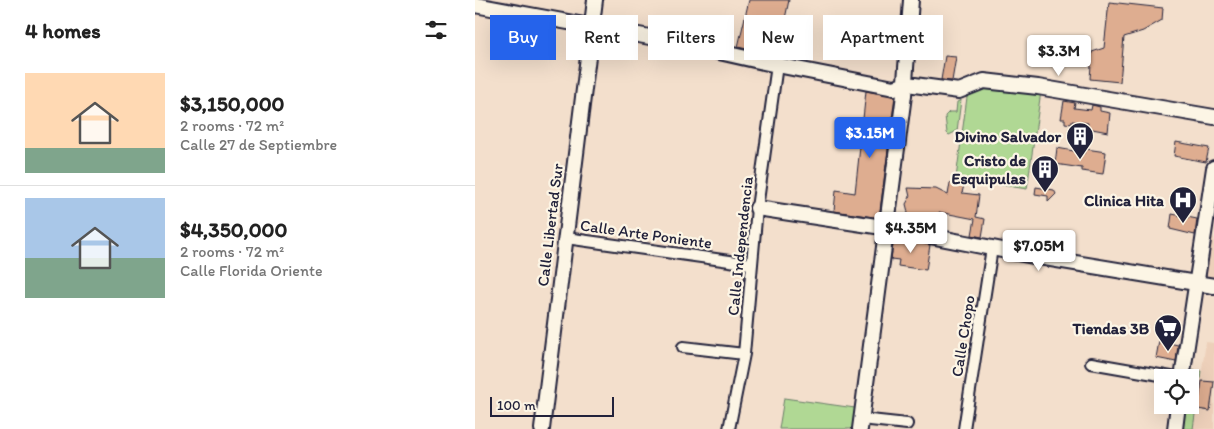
<!DOCTYPE html>
<meta charset="utf-8">
<style>
:root{--surface:#fff;--page:#f2f2f2;--text:#222;--muted:#767676;--line:#e0e0e0;--accent:#2563eb}
body{margin:0;font-family:Itim,sans-serif;background:var(--page);color:var(--text);height:100vh;display:flex;flex-direction:column;font-size:19px;white-space:nowrap}
*{box-sizing:border-box;margin:0}
p{font-size:16px;color:var(--muted)}
.icon{flex:none;width:28px;height:28px;fill:none;stroke:currentColor;stroke-width:2;stroke-linecap:round;stroke-linejoin:round}
.map{position:relative;flex:1;overflow:hidden}
.side{display:flex;flex-direction:column;background:var(--surface);width:475px}
.side>*{flex:none}
.guide{position:absolute;left:15px;top:15px;width:475px;height:45px;display:flex;gap:10px}
.buttons{position:absolute;left:679px;top:369px;display:grid;gap:10px}
.buttons a{display:grid;place-items:center;width:45px;height:45px;border-radius:0px;background:var(--surface);box-shadow:0 5px 20px #0002;font-size:25px}
.scale{position:absolute;left:15px;bottom:12px;width:124px;box-sizing:border-box;padding-left:5px;border:2px solid #22223b;border-top:0;font-size:14px;line-height:18px;white-space:nowrap;color:#22223b;-webkit-text-stroke:4px #fcf5e5;paint-order:stroke}
.price{position:absolute;translate:-50% -42px;padding:0 11px;border-radius:5px;background:#fff;color:#222;font-size:16px;line-height:32px;filter:drop-shadow(0 1px 2px #0008)}
.price::after{content:'';position:absolute;left:50%;top:30px;width:15px;height:11px;margin-left:-8px;background:inherit;clip-path:polygon(0 0,100% 0,50% 100%)}
.price.on{background:var(--accent);color:#fff}
ul{padding:0;list-style:none}
li{display:flex;align-items:center;gap:15px;height:125px;padding:0 25px}
li+li{border-top:1px solid var(--line)}
li span{display:grid;place-items:center;flex:none;width:140px;height:100px;border-radius:0px;color:#555}
li>.icon{margin-inline-start:auto}
span .icon{width:60px;height:60px;fill:#fffc;stroke-width:1}
li b{font-size:21px}
h2{display:flex;justify-content:space-between;align-items:center;height:60px;padding:0 25px;font-size:21px}
.tag{padding:0 18px;border-radius:0px;background:var(--surface);box-shadow:0 5px 20px #0002;font-size:18px;line-height:45px}
.tag.on{background:var(--accent);color:#fff}
main{display:flex;flex:1;min-height:0}
.map>svg:first-child{display:block}
.built{fill:#edd0ba}
.green{fill:#b0d894;stroke:#697d68}
.building{fill:#dead90;stroke:#22223b}
.lines{fill:none;stroke-linecap:round;stroke-linejoin:round}
.street-casing{stroke:#22223b;stroke-width:14}
.secondary-casing{stroke:#22223b;stroke-width:18}
.street{stroke:#fcf5e5;stroke-width:10}
.secondary{stroke:#fcf5e5;stroke-width:14}
.labels{text-anchor:middle;dominant-baseline:central;stroke-width:4.5;stroke-linejoin:round;paint-order:stroke}
.poi-label{font-size:16px;font-weight:bold;fill:#22223b;stroke:#fcf5e5;text-anchor:end}
.street-label{font-size:16px;fill:#22223b;stroke:#fcf5e5}
</style>
<main>
<section class="side">
<h2>4 homes<svg class="icon" aria-label="filters" viewBox="0 0 24 24"><path d="M4 7h16M4 17h16"/><circle cx="9" cy="7" r="2"/><circle cx="15" cy="17" r="2"/></svg></h2>
<ul>
<li><span style="background:linear-gradient(#ffd9b3 75%,#7fa58c 0)"><svg class="icon" aria-label="home" viewBox="0 0 24 24"><path d="M3 11l9-7 9 7M6 9v11h12V9"/></svg></span><div><b>$3,150,000</b><p>2 rooms · 72 m²</p><p>Calle 27 de Septiembre</p></div></li>
<li><span style="background:linear-gradient(#a9c7e8 60%,#7fa58c 0)"><svg class="icon" aria-label="home" viewBox="0 0 24 24"><path d="M3 11l9-7 9 7M6 9v11h12V9"/></svg></span><div><b>$4,350,000</b><p>2 rooms · 72 m²</p><p>Calle Florida Oriente</p></div></li>
</ul>
</section>
<div class="map">
<svg width="739" height="429" viewBox="0 0 739 429">
<rect width="100%" height="100%" fill="#f3dfcc"/>
<filter id="ink" filterUnits="userSpaceOnUse"><feTurbulence type="fractalNoise" baseFrequency=".02" numOctaves="2"/><feDisplacementMap in="SourceGraphic" scale="10" xChannelSelector="R" yChannelSelector="G"/><feConvolveMatrix kernelMatrix="1 2 1 2 8 2 1 2 1" color-interpolation-filters="sRGB"/></filter>
<g filter="url(#ink)">
<path class="built" d="M732,237l7,1v44l-14,-3z
M731,342l8,1v86h-21z"/>
<path class="green" d="M509,83l57,8 -14,98 -71,-11 12,-88z
M486,100l-4,31 -8,4 -2,-2 -2,-17 4,-4h7l1,-10z
M712,370l14,1 -8,58h-13l3,-24h7v-27l-4,-1z
M309,398l71,10 -3,21h-73z"/>
<path class="building" d="M274,0h40l-12,56 -39,-9z
M634,2l54,6 -1,12 -19,11 -19,6 -4,45 -30,-3 2,-27 12,-4z
M470,56l11,1 -4,24 -11,-1z
M391,91l29,5 -16,122 -45,-7 2,-21 19,3z
M589,101l11,2 -1,5 17,2 1,-5 8,2v4l10,2 -2,19 -21,-4 1,-5 -16,-2v3l-7,-1v-4h-4z
M701,142l33,6 -3,14 -32,-6z
M582,148l28,5 1,-4 20,3 -3,22 -21,-3v-3l-27,-4z
M475,183l14,2 -2,8 17,2 -3,22 9,2 -3,18 -10,-2 3,-16 -36,-7v16l-34,-6 3,-10 -2,-8 4,-7 -2,-9 28,1 12,6z
M561,187l18,3 2,4 -8,8v-6l-13,-2z
M697,214l25,5 -2,16 -25,-6z
M419,238l36,7 -4,25 -28,-4 1,-6 -8,-1z
M684,341l19,4 -2,17 -20,-4z
M727,381l12,1 -4,29 -12,-2z"/>
<g class="lines">
<g class="street-casing">
<path id="street" d="M91,238l185,26
M208,347l61,7
M616,363l86,15
M386,419l46,5
M254,429l15,-75 13,-146 20,-143
M489,429l28,-181"/>
</g>
<g class="secondary-casing">
<path id="secondary" d="M0,5l191,35 111,25 117,23 13,-4 52,7 25,-10 54,6 176,30
M282,208l132,20 144,28 181,30
M707,378l32,-210
M67,429l53,-429
M385,429l44,-334 7,-95
M700,429l3,-24"/>
</g>
<use href="#street" class="street"/>
<use href="#secondary" class="secondary"/>
</g>
</g>
<defs>
<g id="building-pin" transform="scale(1.4375)"><path d="M0 17L-7.5 6A9.5 9.5 0 1 1 7.5 6Z" fill="#22223b" stroke="#fcf5e5"/><path d="M-4-6H4V6H1V3H-1V6H-4ZM-2.5-4.3h1.7v1.8h-1.7ZM.8-4.3h1.7v1.8H.8ZM-2.5-1h1.7V.8h-1.7ZM.8-1h1.7V.8H.8Z" fill="#fff"/></g>
<g id="hospital-pin" transform="scale(1.4375)"><path d="M0 17L-7.5 6A9.5 9.5 0 1 1 7.5 6Z" fill="#22223b" stroke="#fcf5e5"/><path d="M-5-5h3v3.5h4V-5h3V5h-3V1.5h-4V5h-3Z" fill="#fff"/></g>
<g id="supermarket-pin" transform="scale(1.4375)"><path d="M0 17L-7.5 6A9.5 9.5 0 1 1 7.5 6Z" fill="#22223b" stroke="#fcf5e5"/><path d="M-6-5.5h2.5l.6 2H6L4.5 2H-2.5L-4.4-4H-6ZM-1.5 3.2a1.3 1.3 0 1 0 .1 0ZM3 3.2a1.3 1.3 0 1 0 .1 0Z" fill="#fff"/></g>
</defs>
<g fill-rule="evenodd">
<use href="#building-pin" x="605" y="136"/>
<use href="#building-pin" x="570" y="169"/>
<use href="#hospital-pin" x="708" y="200"/>
<use href="#supermarket-pin" x="693" y="328"/>
</g>
<g class="labels">
<g class="poi-label">
<text x="586" y="136">Divino Salvador</text>
<text x="551" y="160">Cristo de<tspan x="551" dy="18">Esquipulas</tspan></text>
<text x="689" y="200">Clinica Hita</text>
<text x="674" y="328">Tiendas 3B</text>
</g>
<g class="street-label">
<text transform="translate(75 225) rotate(-83)">Calle Libertad Sur</text>
<text transform="translate(171 234) rotate(8)">Calle Arte Poniente</text>
<text transform="translate(265 246) rotate(-84)">Calle Independencia</text>
<text transform="translate(488 336) rotate(-81)">Calle Chopo</text>
</g>
</g>
</svg>
<div class="buttons">
<a><svg class="icon" aria-label="locate" viewBox="0 0 24 24"><circle cx="12" cy="12" r="6"/><path d="M12 2v4M12 18v4M2 12h4M18 12h4"/></svg></a>
</div>
<div class="scale">100 m</div>
<b class="price" style="left:584px;top:77px">$3.3M</b>
<b class="price on" style="left:395px;top:159px">$3.15M</b>
<b class="price" style="left:436px;top:254px">$4.35M</b>
<b class="price" style="left:564px;top:272px">$7.05M</b>
<div class="guide">
<a class="tag on">Buy</a>
<a class="tag">Rent</a>
<a class="tag">Filters</a>
<a class="tag">New</a>
<a class="tag">Apartment</a>
</div>
</div>
</main>
